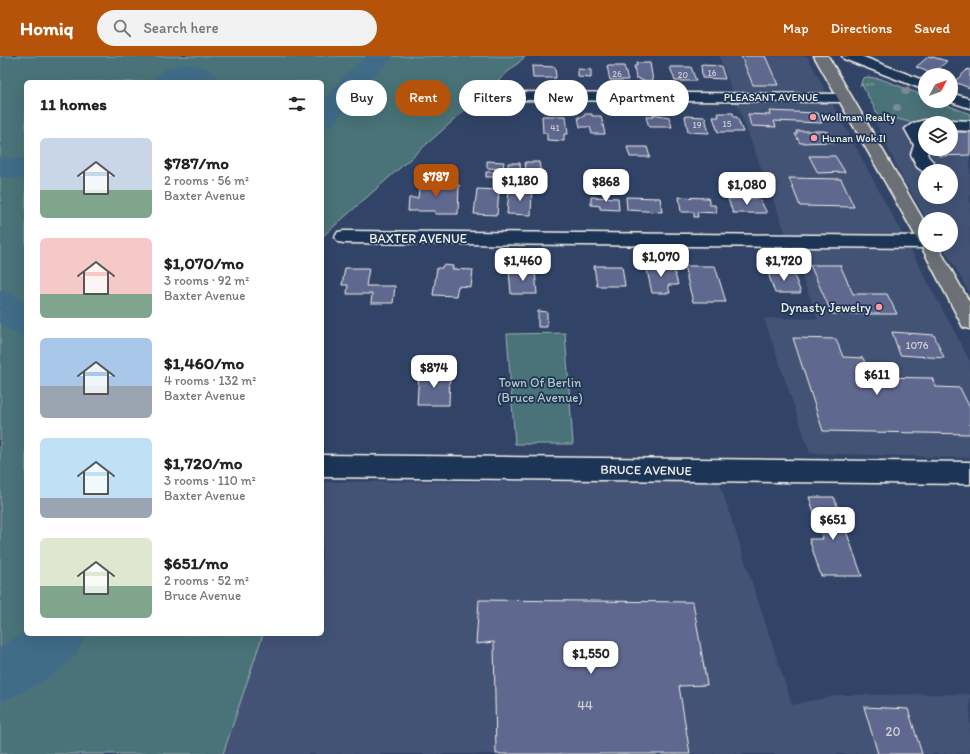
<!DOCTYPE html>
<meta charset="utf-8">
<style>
:root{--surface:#fff;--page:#f2f2f2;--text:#222;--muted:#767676;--accent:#b45309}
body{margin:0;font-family:Itim,sans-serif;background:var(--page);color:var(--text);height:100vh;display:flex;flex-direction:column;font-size:15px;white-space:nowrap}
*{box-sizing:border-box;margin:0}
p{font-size:13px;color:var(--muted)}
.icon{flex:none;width:22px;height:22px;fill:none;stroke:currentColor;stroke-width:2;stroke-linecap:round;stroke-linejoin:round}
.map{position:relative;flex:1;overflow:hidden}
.drawer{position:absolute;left:24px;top:24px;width:300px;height:556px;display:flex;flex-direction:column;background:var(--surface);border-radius:6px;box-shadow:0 4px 16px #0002}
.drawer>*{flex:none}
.top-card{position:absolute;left:336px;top:24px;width:380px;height:36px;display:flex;gap:8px}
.needle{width:26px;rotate:49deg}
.tools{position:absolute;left:918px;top:12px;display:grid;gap:8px}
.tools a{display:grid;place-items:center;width:40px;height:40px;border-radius:50%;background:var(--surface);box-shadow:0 4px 16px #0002;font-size:20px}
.price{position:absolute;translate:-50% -34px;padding:0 9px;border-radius:8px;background:#fff;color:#222;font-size:13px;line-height:26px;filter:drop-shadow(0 1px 2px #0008)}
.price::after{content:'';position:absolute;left:50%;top:24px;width:12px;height:9px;margin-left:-6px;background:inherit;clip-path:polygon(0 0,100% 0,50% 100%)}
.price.current{background:var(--accent);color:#fff}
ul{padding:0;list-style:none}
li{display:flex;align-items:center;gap:12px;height:100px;padding:0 16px}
li span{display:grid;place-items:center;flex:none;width:112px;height:80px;border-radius:6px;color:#555}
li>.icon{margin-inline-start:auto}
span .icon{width:48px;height:48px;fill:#fffc;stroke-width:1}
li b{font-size:17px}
h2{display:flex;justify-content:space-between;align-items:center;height:48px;padding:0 16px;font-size:17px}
.chip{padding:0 14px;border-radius:18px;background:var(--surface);box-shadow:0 4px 16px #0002;font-size:14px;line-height:36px}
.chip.current{background:var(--accent);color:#fff}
header{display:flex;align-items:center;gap:24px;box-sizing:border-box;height:56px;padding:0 20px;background:var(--accent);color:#fff}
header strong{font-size:19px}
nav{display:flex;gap:22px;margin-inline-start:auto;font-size:14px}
.search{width:280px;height:36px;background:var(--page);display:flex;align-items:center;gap:10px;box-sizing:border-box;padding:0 14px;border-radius:22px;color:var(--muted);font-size:15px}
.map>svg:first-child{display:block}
.built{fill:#435276;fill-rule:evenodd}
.green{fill:#4a7378;stroke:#9fb2b0}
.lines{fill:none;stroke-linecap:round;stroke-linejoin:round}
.river{fill:#416c88;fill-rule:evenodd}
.building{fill:#5f688f;stroke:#f4f1e8}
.minor-casing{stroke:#f4f1e8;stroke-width:3}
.major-casing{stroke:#f4f1e8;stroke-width:3}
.path{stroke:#f4f1e8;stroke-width:2;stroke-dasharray:0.5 2;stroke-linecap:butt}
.minor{fill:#1d3557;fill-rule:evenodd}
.major{fill:#6b6f75;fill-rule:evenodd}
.tree{fill:#7b8b99}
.poi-dot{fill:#ff9aa2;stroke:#1d3557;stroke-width:1.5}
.labels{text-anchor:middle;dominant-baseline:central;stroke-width:3.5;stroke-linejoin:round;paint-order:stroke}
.far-number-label{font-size:9px;fill:#cfcfd2}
.far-street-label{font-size:11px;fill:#f4f1e8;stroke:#1d3557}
.far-poi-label{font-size:11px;fill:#f4f1e8;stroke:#1d3557;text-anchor:start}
.number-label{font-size:11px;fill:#cfcfd2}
.street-label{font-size:13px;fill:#f4f1e8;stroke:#1d3557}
.poi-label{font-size:13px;fill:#f4f1e8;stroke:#1d3557;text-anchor:end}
.park-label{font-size:13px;fill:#b8c5c1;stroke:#1d3557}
.near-number-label{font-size:13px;fill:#cfcfd2}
</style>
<header>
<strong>Homiq</strong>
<div class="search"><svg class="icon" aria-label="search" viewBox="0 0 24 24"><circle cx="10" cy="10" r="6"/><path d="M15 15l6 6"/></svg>Search here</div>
<nav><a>Map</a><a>Directions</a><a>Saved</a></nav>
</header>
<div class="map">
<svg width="970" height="698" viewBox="0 0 970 698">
<rect width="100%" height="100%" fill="#314468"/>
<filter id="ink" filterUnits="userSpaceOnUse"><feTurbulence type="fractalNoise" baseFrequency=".025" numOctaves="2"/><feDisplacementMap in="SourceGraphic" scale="8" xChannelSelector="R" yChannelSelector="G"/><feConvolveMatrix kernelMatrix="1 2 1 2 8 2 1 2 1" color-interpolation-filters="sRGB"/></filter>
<g filter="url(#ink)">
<path class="built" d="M719,0h88l163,305v97l-160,-5 -46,-135 54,1z
M873,61h16l21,5h60v171l-28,-48h9v-26h-24l-24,-40zM925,67h26v26h-26zM925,115h26v26h-26z
M719,425l73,224 46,-10 132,-1v60h-747l39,-119 60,-1v-131l3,-21z"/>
<path class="green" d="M0,0h526l-204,181v-155h-296v552h237l-40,120h-223z
M868,21l13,2 44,17v5h12l33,13v8h-60l-21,-5h-10l-18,-34 2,-5z
M565,277l8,111h-58l-8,-110z"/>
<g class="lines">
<path class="river" d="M366,0h27l-3,5 -26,23 -32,42 -10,2v-26l24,-28z
M187,7c15,2 25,6 34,19h-28l-6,-3 -7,3h-28c9,-13 20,-17 35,-19z
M0,101l26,2v20l-26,-2z
M0,234l13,4 13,10v33l-13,-4 -13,-10z
M26,575v3h59c-2,5 -4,12 -7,17 -13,21 -56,42 -78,51v-55z"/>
</g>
<path class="building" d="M741,0h24l13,29h-25z
M929,0l18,5 -14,13 -17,-7z
M636,7h14l3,18 -13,-1 -1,-2h-3l-2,-12h3z
M701,9l20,1 4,13 -23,-1z
M532,10l23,1 1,11h-23z
M607,10h17l4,14h-18z
M670,11h21l5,14h-21z
M578,13l13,1v8l-13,-1z
M968,13l2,1v18l-16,-6z
M769,55l49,2 4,10 -48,-2 2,6 -25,-1 -3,-12 22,1z
M718,57h15l1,4h3l6,15h-25l-5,-15h6z
M584,58h8v2h9l4,18h-13l-2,-7h-10l-2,-10h6z
M653,58l16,3 3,10h-23l-3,-10h8z
M542,60h24l2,18h-4v7l-17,-1v-7h-4z
M685,60l20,1 4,16 -21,-1z
M796,75h27l5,1 6,10 -34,1 -5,-9h2z
M951,76h19v23l-31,1 -4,-7h16z
M627,91h20l3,10h-20z
M809,100h26l10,16 -27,1z
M487,105l17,1 -1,7 -16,-1z
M525,106h14l2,12 -15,-1z
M508,107h12l1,11h-13z
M486,116h13v5h-13z
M789,122l52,1 13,28 -54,-1z
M420,124h25l-5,5h19l-1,29h-23v-3h-27l1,-13h9z
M477,133l22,1 -2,25 -23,-1z
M509,133l23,1 -1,25 -24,-1z
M591,141l27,1 1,12 -19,-1v-3l-9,-1z
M626,141l34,1 2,14 -35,-2z
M679,141l29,1 2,7h5l2,8 -20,-1 1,5h-4v-5h-13z
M759,142l8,15h-34l-5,-14z
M443,209l10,1 -1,3 21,1 -2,17 -13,-1 -2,10 -23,-1 4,-27h5z
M810,209h30l13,29h34l10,20h-65z
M594,210h28l3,20h-28z
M646,210h27l5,19h-10l2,8h-18z
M684,210h31l11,36h-33z
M345,212h24l-3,18h29l-2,17h-22l1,-9h-25l1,-9h-6z
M509,214h26l2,24h-26z
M767,214h25l9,23h-26z
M538,255l9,1v15h-9z
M892,276l42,3 10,23 -44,-3z
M793,282l43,1 7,18 20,1 8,19 61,1 4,9 24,1 10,20v26l-147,-3z
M419,316h31l-1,33h-32z
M809,441h25l28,79h-41l-12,-37h14z
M479,544l214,2 14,83 -28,1 11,68h-194l-2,-112 -18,2z
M864,651l44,2 14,45h-44z"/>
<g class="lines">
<g class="minor-casing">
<path id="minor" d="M842,0h19l64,25v9l-81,-31z
M504,36l341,2 5,1 2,3 -2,3 -5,1 -341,-2 -5,-1 -2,-3 2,-3z
M951,37l19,6v9l-22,-7h3z
M925,64l6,3h-6v7l-4,1 4,5v13h4l-2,5c3,7 12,11 13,17h-15v2l-8,-6 -6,-13 3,-9 -9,-16 8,-6z
M951,64l19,1v10l-19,-1v-7h-6z
M344,175l581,5v9h7l-7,3 -581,-5 -6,-1 -3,-5 3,-5z
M322,399l648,7v22l-648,-7z"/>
</g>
<g class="major-casing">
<path id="major" d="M814,0h14l97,167v22h12l33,58v26l-7,-2 -43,-83z"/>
</g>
<path class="path" d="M860,29l14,-1"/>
<use href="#minor" class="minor"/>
<use href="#major" class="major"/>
</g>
<g class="tree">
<circle cx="906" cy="35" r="4"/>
<circle cx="897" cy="52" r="4"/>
</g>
</g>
<g class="poi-dot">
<circle cx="813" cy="61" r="4"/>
<circle cx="814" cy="82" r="4"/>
<circle cx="879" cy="251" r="4"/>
</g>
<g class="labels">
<g class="far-number-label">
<text x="712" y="16">16</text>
<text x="617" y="17">26</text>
<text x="683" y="18">20</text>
<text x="727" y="67">15</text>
<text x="697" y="68">19</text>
<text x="555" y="71">41</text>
</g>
<g class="far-street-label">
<text x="771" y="41">PLEASANT AVENUE</text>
</g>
<g class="far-poi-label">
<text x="821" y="61">Wollman Realty</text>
<text x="822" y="82">Hunan Wok II</text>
</g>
<g class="number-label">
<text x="917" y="289">1076</text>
</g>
<g class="street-label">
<text x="418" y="182">BAXTER AVENUE</text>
<text transform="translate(646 414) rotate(1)">BRUCE AVENUE</text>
</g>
<g class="poi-label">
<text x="871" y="251">Dynasty Jewelry</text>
</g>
<g class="park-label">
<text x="540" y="326">Town Of Berlin<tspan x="540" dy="15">(Bruce Avenue)</tspan></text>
</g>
<g class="near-number-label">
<text x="585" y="649">44</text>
<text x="893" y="675">20</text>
</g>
</g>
</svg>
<div class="tools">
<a><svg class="needle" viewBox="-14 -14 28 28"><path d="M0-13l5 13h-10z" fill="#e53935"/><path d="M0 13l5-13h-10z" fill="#767676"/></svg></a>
<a><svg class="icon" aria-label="layers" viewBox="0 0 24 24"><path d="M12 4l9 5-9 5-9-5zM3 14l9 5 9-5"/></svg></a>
<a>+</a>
<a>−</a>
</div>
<b class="price current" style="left:436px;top:142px">$787</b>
<b class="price" style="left:520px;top:146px">$1,180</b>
<b class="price" style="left:606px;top:147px">$868</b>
<b class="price" style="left:747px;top:150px">$1,080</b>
<b class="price" style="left:661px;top:222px">$1,070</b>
<b class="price" style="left:523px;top:226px">$1,460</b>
<b class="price" style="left:784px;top:226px">$1,720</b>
<b class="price" style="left:434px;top:333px">$874</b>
<b class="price" style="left:877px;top:340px">$611</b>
<b class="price" style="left:833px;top:485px">$651</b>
<b class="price" style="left:591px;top:619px">$1,550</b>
<div class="top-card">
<a class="chip">Buy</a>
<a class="chip current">Rent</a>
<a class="chip">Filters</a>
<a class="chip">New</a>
<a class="chip">Apartment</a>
</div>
<section class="drawer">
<h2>11 homes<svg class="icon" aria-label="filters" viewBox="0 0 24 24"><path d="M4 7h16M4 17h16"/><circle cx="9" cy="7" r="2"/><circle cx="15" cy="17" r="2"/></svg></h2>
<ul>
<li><span style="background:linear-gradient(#c9d6e8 65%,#7fa58c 0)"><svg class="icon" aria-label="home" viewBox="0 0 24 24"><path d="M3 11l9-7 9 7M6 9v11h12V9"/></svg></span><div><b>$787/mo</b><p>2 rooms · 56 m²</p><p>Baxter Avenue</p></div></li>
<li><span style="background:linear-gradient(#f6c9c9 70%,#7fa58c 0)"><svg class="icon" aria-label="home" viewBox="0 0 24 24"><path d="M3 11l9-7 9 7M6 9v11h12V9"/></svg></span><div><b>$1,070/mo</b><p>3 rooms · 92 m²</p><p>Baxter Avenue</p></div></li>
<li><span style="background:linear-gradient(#a9c7e8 60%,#9aa5b1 0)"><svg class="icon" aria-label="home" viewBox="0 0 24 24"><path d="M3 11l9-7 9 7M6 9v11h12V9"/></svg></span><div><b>$1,460/mo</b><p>4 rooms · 132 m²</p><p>Baxter Avenue</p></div></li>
<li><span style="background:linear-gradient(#bfe0f5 75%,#9aa5b1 0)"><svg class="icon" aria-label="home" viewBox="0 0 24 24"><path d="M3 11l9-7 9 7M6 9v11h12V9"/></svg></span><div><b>$1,720/mo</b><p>3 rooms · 110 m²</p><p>Baxter Avenue</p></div></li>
<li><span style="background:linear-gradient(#dfe7d0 60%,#7fa58c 0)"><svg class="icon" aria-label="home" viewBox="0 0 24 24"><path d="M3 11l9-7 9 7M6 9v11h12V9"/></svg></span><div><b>$651/mo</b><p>2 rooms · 52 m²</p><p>Bruce Avenue</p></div></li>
</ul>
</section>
</div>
